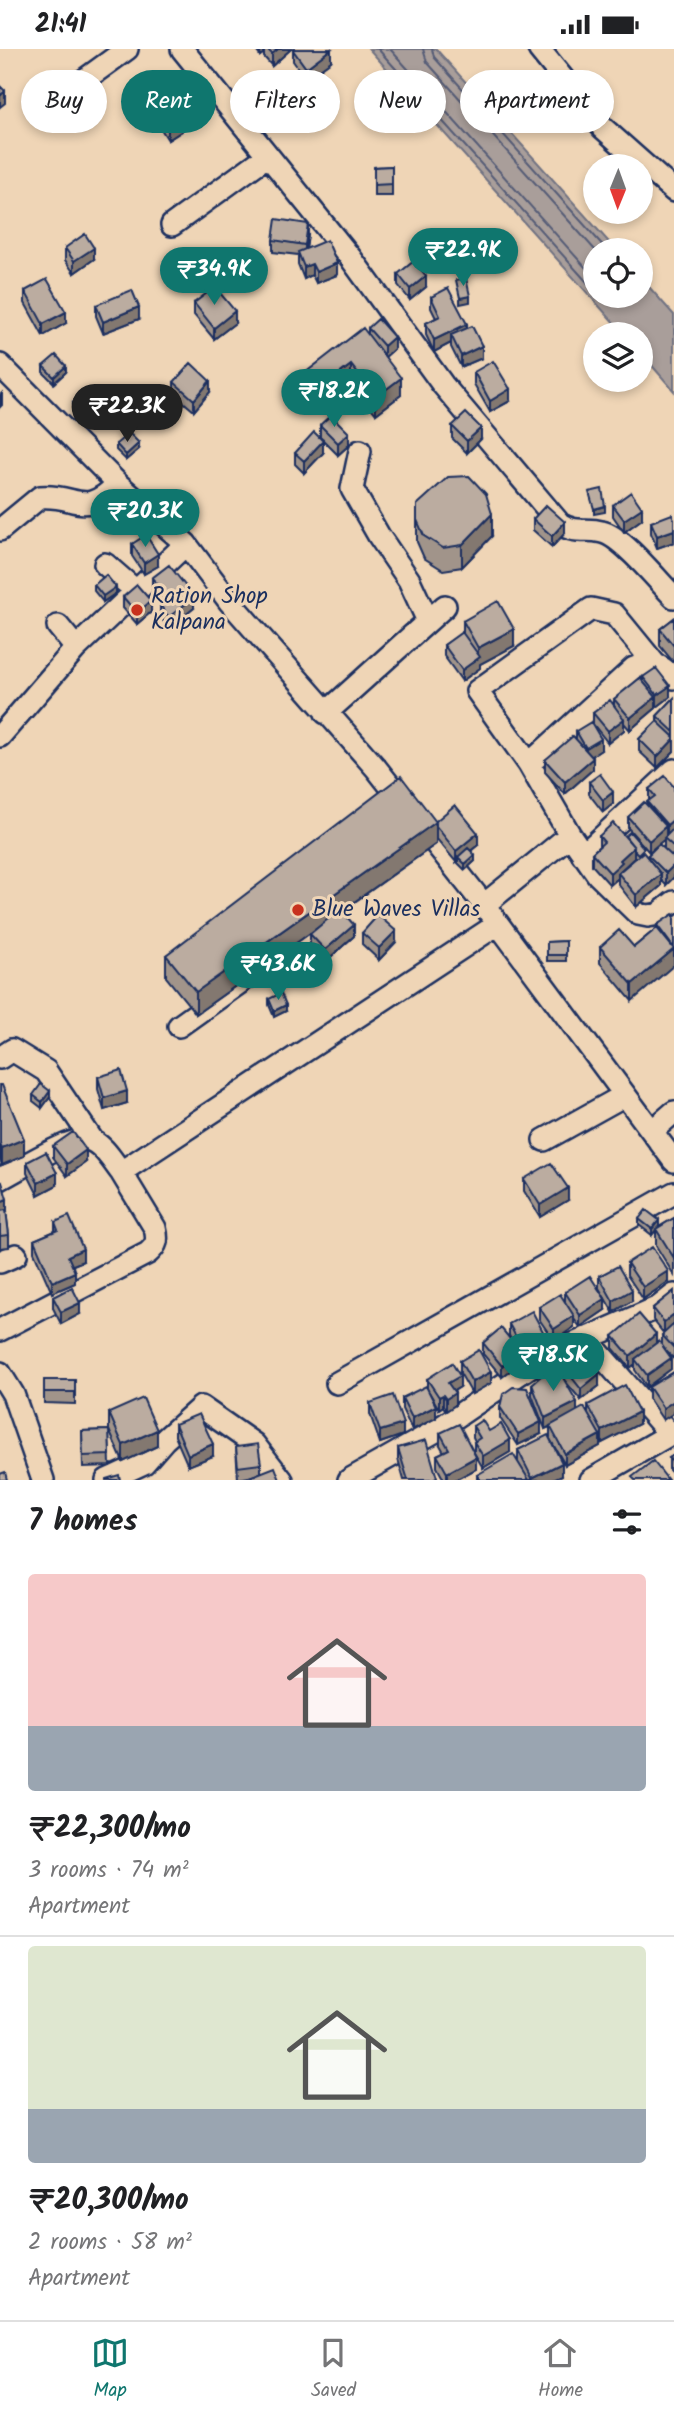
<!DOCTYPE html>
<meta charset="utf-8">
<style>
:root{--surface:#fff;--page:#f6f6f6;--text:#202124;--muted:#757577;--line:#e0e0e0;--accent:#0f766e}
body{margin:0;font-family:Kalam,sans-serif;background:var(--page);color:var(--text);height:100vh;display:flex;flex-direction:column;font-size:26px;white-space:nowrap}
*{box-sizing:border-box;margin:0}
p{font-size:23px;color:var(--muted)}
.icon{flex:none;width:38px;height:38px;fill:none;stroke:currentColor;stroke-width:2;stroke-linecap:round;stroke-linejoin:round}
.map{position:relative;height:1431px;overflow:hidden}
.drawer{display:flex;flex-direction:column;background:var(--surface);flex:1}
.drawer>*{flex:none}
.banner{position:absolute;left:21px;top:21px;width:634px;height:63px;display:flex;gap:14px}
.needle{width:46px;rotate:181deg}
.buttons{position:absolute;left:583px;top:105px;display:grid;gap:14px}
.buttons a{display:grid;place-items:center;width:70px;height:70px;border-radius:50%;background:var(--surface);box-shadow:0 4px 10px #0003;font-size:35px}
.price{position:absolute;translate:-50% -60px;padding:0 16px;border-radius:24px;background:var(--accent);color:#fff;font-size:23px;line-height:46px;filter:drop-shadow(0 2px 4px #0008)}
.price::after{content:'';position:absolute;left:50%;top:42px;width:21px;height:16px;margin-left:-10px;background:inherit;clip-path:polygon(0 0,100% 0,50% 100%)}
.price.on{background:#222;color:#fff}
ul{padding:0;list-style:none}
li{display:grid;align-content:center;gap:14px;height:371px;padding:0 28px}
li+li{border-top:2px solid var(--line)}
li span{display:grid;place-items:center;height:217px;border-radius:7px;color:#555}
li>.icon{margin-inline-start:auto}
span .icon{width:126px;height:126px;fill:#fffc;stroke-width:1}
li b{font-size:30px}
h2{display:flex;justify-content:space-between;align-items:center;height:84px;padding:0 28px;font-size:30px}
.chip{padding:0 24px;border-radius:32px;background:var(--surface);box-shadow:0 4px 10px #0003;font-size:24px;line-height:63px}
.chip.on{background:var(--accent);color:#fff}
.status{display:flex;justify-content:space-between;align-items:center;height:49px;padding:0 35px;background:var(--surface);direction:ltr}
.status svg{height:19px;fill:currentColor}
.menu{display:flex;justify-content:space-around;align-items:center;height:98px;border-top:2px solid var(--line);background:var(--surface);font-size:19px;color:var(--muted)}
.menu a{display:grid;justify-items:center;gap:4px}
.menu .on{color:var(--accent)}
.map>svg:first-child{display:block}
.water{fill:#a99e9a;stroke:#707282;stroke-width:2}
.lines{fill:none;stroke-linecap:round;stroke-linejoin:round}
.shore{stroke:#545b76;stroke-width:2}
.minor-casing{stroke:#1b2f5e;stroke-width:26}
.minor{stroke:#efd5b6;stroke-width:21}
.wall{fill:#a1948a;stroke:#1b2f5e;stroke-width:2}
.shaded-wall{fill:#837870;stroke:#1b2f5e;stroke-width:2}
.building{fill:#bbaca0;stroke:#1b2f5e;stroke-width:2}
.poi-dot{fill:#c8321e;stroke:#efd5b6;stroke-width:2.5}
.labels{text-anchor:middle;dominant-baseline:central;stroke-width:6;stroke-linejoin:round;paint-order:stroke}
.poi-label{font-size:23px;fill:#1b2f5e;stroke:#efd5b6;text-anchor:start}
</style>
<div class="status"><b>21:41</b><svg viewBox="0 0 49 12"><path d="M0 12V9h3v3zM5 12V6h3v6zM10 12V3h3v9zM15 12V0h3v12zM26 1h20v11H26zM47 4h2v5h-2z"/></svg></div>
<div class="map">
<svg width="674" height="1431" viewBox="0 0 674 1431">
<rect width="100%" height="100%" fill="#efd5b6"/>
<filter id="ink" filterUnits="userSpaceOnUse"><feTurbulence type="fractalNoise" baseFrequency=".0143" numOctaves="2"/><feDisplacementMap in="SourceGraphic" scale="14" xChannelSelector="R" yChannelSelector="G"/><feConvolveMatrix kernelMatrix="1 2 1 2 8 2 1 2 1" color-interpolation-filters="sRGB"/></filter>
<g filter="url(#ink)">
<path class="water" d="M369,0h67l180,201h-21v46h45l1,-18 33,37v76l-33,-38 -1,-19h-16z"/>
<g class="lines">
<path class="shore" d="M378,0l217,242
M390,0l205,229
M423,0l4,13 168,188
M432,0l2,8 173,193"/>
<g class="minor-casing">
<path id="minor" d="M182,0l168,208 93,128 117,139c19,11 24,3 42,8 20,4 56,49 72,65
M539,0l64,79 71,63
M58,50l69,-50
M172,176l95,-69
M0,316l118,119 68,60 43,57 147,167 108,137 190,256
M360,402l-8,38 27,47 30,44 19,41
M0,481l40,-33c38,-3 43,22 78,-13
M105,515l31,27
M58,577l18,22
M654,614l-40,-49 -23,-5 -114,82 52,73 41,71 28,40 40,39 10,2 11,-2 15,-12
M326,664l119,-107
M0,687l76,-88 110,-104
M529,715l105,-96c18,-8 27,-3 40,10
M583,806l91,-85
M484,856l86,-70
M179,977l84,-60
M0,1009l12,-8 34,21 47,70
M652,1082l22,-19
M544,1091l81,-45
M0,1130c18,-9 72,-44 90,-39 13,4 23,22 31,32l377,-248
M0,1213l16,-7
M0,1281l148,-77c9,-8 10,-13 7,-25l-34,-56
M586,1289l84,96
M0,1324l13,21 30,86
M337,1334l337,-190
M107,1431l37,-17 20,-23 37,-33 53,37 28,36
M349,1431l85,-48 110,-75 115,-50 15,-12
M591,1431l83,-48"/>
</g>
<use href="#minor" class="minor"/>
</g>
<path class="wall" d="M255,0h36l-19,17 -8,-9v-4l-4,3z
M293,1l38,11 -25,18 -13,-18z
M178,34l18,38 -13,8 -1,-1v3l-14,9 -17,-27v-12z
M262,62l17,9 -11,7 -6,-10z
M392,117v30h-18v-29z
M308,186l-2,13 31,27 -21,8 -4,-8 -8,4 -6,-15v-9l-25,-3v-12z
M65,199l29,11 -20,14 -9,-13z
M398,225l28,13 -16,13 -12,-15z
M25,242l41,32 -23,13 -18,-33z
M431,248l36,31 15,30 -21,9 -10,-20v-4l-17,9 -8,-17v-12l10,-5 -5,-10z
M194,254l41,20 -21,16 -20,-24z
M96,256l43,14 -36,14 -7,-17z
M368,279l26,21 -9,8 16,38 -25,19 -25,-32 -42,32 -13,-17v-17l72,-45z
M43,317l23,6 -12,11 -11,-11z
M474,323l36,29 -20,11 -16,-28z
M174,333l36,10 -16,19 -20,-17z
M73,354l24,12 -12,8 -12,-15z
M320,376l29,20 -11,10 -18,-18z
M452,377l29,13 -14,14 -15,-15z
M116,395l23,5 -13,11 -10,-10z
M295,404h28l-19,20 -9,-9z
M417,456l75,31 -30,31 -19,3 -19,-12 -7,-16z
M613,456l29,14 -18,13 -11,-16z
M533,470l32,14 -13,14 -19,-17z
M674,470v23l-17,6 -6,-15v-11z
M132,495l26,22 -14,8 -12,-18z
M152,529l42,30 -25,20 -9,-11v-12l3,-2 -11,-14z
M94,536l22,8 -13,9 -9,-11z
M123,548l28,15 -14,12 -14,-16z
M674,569v45l-14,-17v-17z
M463,572l51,25 -34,18v4l-18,13 -18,-25v-11l19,-12z
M643,628l27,20 -13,10 -1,-2v3l-26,22 -6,-7v7l-16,13 -15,-19v-11l21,-8v-6l29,-17z
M674,649v53l-17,17 -18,-17v-12l18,-18v-5z
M576,682l25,19 -9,6 1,13 -28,25 -20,-22v-12l31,-21z
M589,733l24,22 -10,8 -14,-18z
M674,738v90l-8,8 -5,-5v6l-25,21 -18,-23v-6l-8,7 -18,-20v-12l7,-7v-10h26l23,22v-3l16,-6v-10l-15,13 -21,-24v-11l19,-12v-3l2,-1v-12z
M436,772l42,24 -7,6 4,10 -10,9 -7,-7v-3l-2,2 -20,-24v6l-94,67 12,25 -29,26 -15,-16v-12l10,-8 -124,88 -30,-37v-22z
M674,866l-42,86 -32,-38v-16h34l23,-19v-3z
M362,884l34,9 -17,18 -17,-16z
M566,892v20h-19v-19z
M269,950l17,12 -12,6 -5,-12z
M98,1028l29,26 -23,7 -6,-21z
M0,1036l24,71 -22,9 -2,-5z
M33,1046l17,2 -8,11 -9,-7z
M53,1097l33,16 -19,14 -14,-19z
M27,1113l30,23 -19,10 -11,-22z
M524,1130l44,21 -28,17 -16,-26z
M0,1134l7,28h-1l3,24v12l-9,1z
M674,1169v57l-18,-29v-16l-4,5 -13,-10v-6l20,7 -2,2z
M55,1173l28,39 -10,4 2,18 -23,10 -18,-41v-12l21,-9z
M627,1214l41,19 -25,17 -16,-24z
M599,1227l33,25 -19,11 -14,-24z
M674,1242v68l-9,-9 6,19 -24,18 -12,-17v-6l-5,4 -17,-20v-12l49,9v-10l2,-1 -11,-14v-12z
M565,1243l40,18 -25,17 -6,-8v8l-20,14 -15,-22v-12l26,-6z
M53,1248l27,17 -19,10 -8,-16z
M509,1275l37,25 -23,12 -3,-4v6l-18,14 -19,-23v-11l28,-3 -2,-5z
M558,1311l41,26 -18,14 -16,-19 12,30 11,3v-9l51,19 -37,19 -2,-4v7l-35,19 -15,-26 12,36 -11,5h-74v-5l41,-14v-11l32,-13v-10l-5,2 -13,-34v-11l26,-15z
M460,1312l31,22 -19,11 -12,-21z
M674,1323l-11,48 -14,-21v-12z
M427,1330l33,8 -6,4 1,14 -9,6 -3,-5 -4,3 -10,-17 7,26 -24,12 -10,-21v-11l25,-8z
M44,1331h31v24l-31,-1z
M370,1354l33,32 -23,8 -10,-29z
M500,1358l41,27 -23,11 -18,-27z
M109,1364l48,33 -34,16 -14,-32 1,36 -27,1 -1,-36 27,-1z
M175,1375l38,32 -25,10 -13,-30z
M473,1377l16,5 21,21 -27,16 -7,-12v13l-21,11h-11l-7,-13v-12l7,-3 -4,-7v-12l34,20v-11l1,-1 -2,-4z
M236,1398l25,17v9l-12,4 -11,2z
M674,1398v28l-5,-5v-12l5,-3z
M398,1399l39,32h-33l-6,-21z"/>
<path class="shaded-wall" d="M260,0h4v4l-4,3z
M278,0h13l-19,17v-12z
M331,0v12l-25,18v-11z
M5,42v12l-5,4v-11z
M196,60v12l-13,8v-12z
M279,65v6l-11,7v-6z
M182,71v11l-14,9v-12z
M308,175v11l-3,21v-11z
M94,199v11l-20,14v-12z
M337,214v12l-21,8v-11z
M312,215v11l-8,4v-12z
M426,227v11l-16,13v-11z
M470,247v6l-10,2v-6z
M139,258v12l-36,14v-11z
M235,262v12l-21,16v-11z
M66,263v11l-23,13v-12z
M467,275v11h-16v8l-17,9v-12z
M394,288v12l-10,9v-12z
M482,297v12l-21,9v-11z
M351,316v17l-42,32v-17z
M66,317v6l-12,11v-6z
M401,329v17l-25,19v-17z
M210,332v11l-16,19v-11z
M510,340v12l-20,11v-11z
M2,344v12l-2,2v-12z
M97,360v6l-12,8v-6z
M481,379v11l-14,14v-12z
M349,384v12l-11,10v-12z
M323,392v12l-19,20v-12z
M139,394v6l-13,11v-5z
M605,457v6l-11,2v-5z
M642,459v11l-18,13v-12z
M492,465v22l-30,31v-22z
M565,473v11l-13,14v-11z
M674,481v12l-17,6v-12z
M158,505v12l-14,8v-11z
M116,538v6l-13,9v-6z
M194,548v11l-25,20v-11z
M151,552v11l-14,12v-11z
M514,580v17l-34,18v4l-18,13v-11l16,-12v-10z
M670,637v11l-13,10v-12z
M656,648v11l-26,22v-12z
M624,670v11l-16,13v-12z
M601,690v11l-15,10v-12z
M674,690v12l-17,17v-11z
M593,709v11l-28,25v-12z
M613,743v12l-10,8v-12z
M674,770v11l-7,6v-11z
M436,773v22l-240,170v-22z
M666,777v12l-17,14v-11z
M478,784v12l-18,14 -2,-2v3l-2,2v-11z
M634,798v11l-16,15v5l-8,7v-12l10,-13z
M475,806v6l-10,9v-6z
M674,816v12l-8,8v-12z
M661,825v12l-25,21v-12z
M354,876v11l-29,26v-12z
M396,882v11l-17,18v-12z
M674,900v16l-42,36v-17z
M286,956v6l-12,6v-6z
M50,1042v6l-8,11v-6z
M127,1042v12l-23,7v-12z
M24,1090v17l-22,9v-17z
M86,1101v12l-19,14v-12z
M57,1124v12l-19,10v-12z
M568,1139v12l-28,17v-12z
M7,1150v12l-7,2v-11z
M659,1171v6l-7,9v-6z
M83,1200v12l-15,6v-11z
M668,1222v11l-25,17v-12z
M75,1223v11l-23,10v-11z
M632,1241v11l-19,11v-11z
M605,1250v11l-25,17v-12z
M80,1254v11l-19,10v-12z
M674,1265v12l-10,8v-12z
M574,1267v11l-20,14v-12z
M656,1285v12l-21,13v5l-5,4v-12z
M546,1288v12l-23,12v-11z
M520,1302v12l-18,14v-11z
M671,1309v11l-24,18v-12z
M491,1323v11l-19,11v-12z
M599,1325v12l-18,14v-11z
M460,1327v11l-12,7v-11z
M455,1344v12l-9,6v-12z
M443,1346v11l-4,3v-12z
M674,1352v12l-11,7v-12z
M577,1353v11l-32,16v-11z
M436,1357v12l-24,12v-12z
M639,1363v12l-37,19v-12z
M541,1373v12l-23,11v-11z
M403,1375v11l-23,8v-12z
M157,1381v16l-34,16v-17z
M600,1386v11l-35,19v-11z
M510,1391v12l-27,16v-12z
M213,1395v12l-25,10v-11z
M476,1408v12l-21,11h-8v-7z
M562,1414v12l-11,5h-19v-2z"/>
<path class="building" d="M267,0h11l-6,5z
M294,0h37l-25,19 -13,-18z
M178,34l18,26 -13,8 -13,-17 12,20 -14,8 -17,-27z
M0,37l5,5 -5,5z
M273,55l6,10 -11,7 -6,-10z
M392,117v18l-18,1v-18z
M276,170l32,5 -3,21 -32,-5z
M85,185l9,14 -20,13 -9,-13z
M327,191l10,23 -21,9 -4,-8 -8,3 -6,-15z
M414,212l12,15 -16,13 -12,-15z
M466,229l4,18 -10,2 -4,-18z
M47,230l19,33 -23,12 -18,-33z
M215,238l20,24 -21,17 -20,-25z
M448,239l19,36 -33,16 -8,-17 14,-7 -9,-19z
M132,241l7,17 -36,15 -7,-17z
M378,270l16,18 -10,9 -16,-18z
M472,277l10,20 -21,10 -10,-21z
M363,279l38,50 -25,19 -25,-32 -42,32 -13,-17z
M56,306l10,11 -12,11 -11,-11z
M493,312l17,28 -20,12 -16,-29z
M191,314l19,18 -16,19 -20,-18z
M85,345l12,15 -12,8 -12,-14z
M466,364l15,15 -14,13 -15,-15z
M331,366l18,18 -11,10 -18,-18z
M314,383l9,9 -19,20 -9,-8z
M129,384l10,10 -13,12 -10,-11z
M469,427l17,18 6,20 -30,31 -19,3 -19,-12 -7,-16v-15l31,-28z
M602,440l3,17 -11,3 -5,-17z
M631,443l11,16 -18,12 -11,-15z
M546,456l19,17 -13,14 -19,-17z
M672,465l2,5v11l-17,6 -6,-14z
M146,486l12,19 -14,9 -12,-19z
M169,516l25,32 -25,20 -9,-12 9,-7 -17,-20z
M106,526l10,12 -13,9 -9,-11z
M137,536l14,16 -14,12 -14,-16z
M498,552l16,28 -36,19 -15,-27z
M674,569v28l-14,-17z
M462,583l18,25 -18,13 -18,-25z
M656,619l14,18 -13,9 -14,-18z
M640,629l16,19 -26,21 -16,-19z
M674,649v34l-17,-16z
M610,651l14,19 -16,12 -15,-18z
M657,672l17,16v2l-17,18 -18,-18z
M591,673l10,17 -15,9 -10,-17z
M573,687l20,22 -28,24 -20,-22z
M600,725l13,18 -10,8 -14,-18z
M401,727l35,46 -240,170 -30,-37z
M665,727l9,11v32l-7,6 -20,-23 8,-6 -6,-7z
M644,753l22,24 -17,15 -21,-24z
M455,756l23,28 -22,18 -20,-25v-5z
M613,774l21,24 -14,13 2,2 -12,11 -18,-20 12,-11 -5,-6z
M674,779v19l-10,-9z
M630,783l14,16 -6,6 -4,-4v-3l-9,-11z
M659,795l15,14v7l-8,8 -18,-18z
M468,799l7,7 -10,9 -7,-7z
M643,803l18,22 -25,21 -18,-22z
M340,860l14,16 -29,25 -15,-16z
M673,865l1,1v33l-17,-23z
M378,866l18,16 -17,17 -17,-15z
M657,879l17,21 -42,35 -32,-37 19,-17 15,17z
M566,892v14h-19v-13z
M281,944l5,12 -12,6 -5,-12z
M121,1021l6,21 -23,7 -6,-21z
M41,1035l9,7 -8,11 -9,-7z
M0,1036h2l22,54 -22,9 -2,-5z
M73,1083l13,18 -19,14 -14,-18z
M46,1103l11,21 -19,10 -11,-21z
M551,1114l17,25 -28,17 -16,-26z
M2,1133l5,17 -7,3v-19z
M6,1161l3,25 -9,1v-25z
M646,1161l13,10 -7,9 -13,-10z
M69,1167l14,33 -15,7 7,16 -23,10 -18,-42 24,-10 -3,-8z
M674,1169v40l-18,-29z
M652,1198l16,24 -25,16 -16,-24z
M618,1217l14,24 -19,11 -14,-25z
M590,1227l15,23 -25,16 -15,-23z
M72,1238l8,16 -19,9 -8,-15z
M674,1242v23l-10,8 -11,-14z
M560,1245l14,22 -20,13 -15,-22z
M532,1262l14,26 -23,13 -14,-26z
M639,1265l17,20 -26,22 -17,-20z
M674,1275v24l-12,-13z
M501,1279l19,23 -18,15 -19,-23z
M659,1292l12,17 -24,17 -12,-16z
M576,1296l23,29 -18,15 -23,-29z
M479,1301l12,22 -19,10 -12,-21z
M452,1314l8,13 -12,7 7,10 -9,6 -3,-4 -4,2 -12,-18z
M558,1320l19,33 -32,16 -13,-34 9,-8z
M674,1323v29l-11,7 -14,-21z
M44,1331h31v12h-31z
M625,1336l14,27 -37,19 -14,-26z
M426,1337l10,20 -24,12 -10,-20z
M513,1338l14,1 14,34 -23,12 -18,-27 3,-13z
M393,1346l10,29 -23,7 -10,-28z
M143,1349l14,32 -34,15 -14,-32z
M584,1358l16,28 -35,19 -15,-28z
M199,1365l14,30 -25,11 -13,-31z
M482,1371l7,11 12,-7 9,16 -27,16 -9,-14 6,-4 -7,-12z
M459,1375l17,33 -29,16 -10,-18 12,-6 -9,-16z
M109,1381l1,25 -27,1 -1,-25z
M548,1386l14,28 -30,15 -14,-28z
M426,1391l11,38 -4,2h-25l-10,-32z
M258,1395l3,20 -23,3 -2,-20z
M513,1405l16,26h-49l-3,-5z
M674,1406v9l-5,-6z
M653,1412l15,19h-33l-3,-3z
M275,1418l5,13h-38z
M5,1423l2,8h-7v-6z
M119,1426l1,5h-14v-1z"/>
</g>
<g class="poi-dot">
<circle cx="137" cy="561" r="7"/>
<circle cx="298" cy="861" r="7"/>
</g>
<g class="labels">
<g class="poi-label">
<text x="151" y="548">Ration Shop<tspan x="151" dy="26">Kalpana</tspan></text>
<text x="312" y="861">Blue Waves Villas</text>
</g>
</g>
</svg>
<div class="buttons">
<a><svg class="needle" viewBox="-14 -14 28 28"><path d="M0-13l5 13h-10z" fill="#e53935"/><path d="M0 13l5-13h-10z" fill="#757577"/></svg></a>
<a><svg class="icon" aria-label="locate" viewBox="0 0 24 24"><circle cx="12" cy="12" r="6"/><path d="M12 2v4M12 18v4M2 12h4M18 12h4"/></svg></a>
<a><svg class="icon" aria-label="layers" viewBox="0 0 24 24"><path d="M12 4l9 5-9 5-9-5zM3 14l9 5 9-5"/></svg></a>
</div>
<b class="price" style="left:463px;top:239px">₹22.9K</b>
<b class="price" style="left:214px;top:258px">₹34.9K</b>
<b class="price" style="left:334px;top:380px">₹18.2K</b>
<b class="price on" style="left:127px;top:395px">₹22.3K</b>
<b class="price" style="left:145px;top:500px">₹20.3K</b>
<b class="price" style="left:278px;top:953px">₹43.6K</b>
<b class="price" style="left:553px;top:1344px">₹18.5K</b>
<div class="banner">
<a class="chip">Buy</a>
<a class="chip on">Rent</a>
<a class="chip">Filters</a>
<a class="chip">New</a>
<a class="chip">Apartment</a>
</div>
</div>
<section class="drawer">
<h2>7 homes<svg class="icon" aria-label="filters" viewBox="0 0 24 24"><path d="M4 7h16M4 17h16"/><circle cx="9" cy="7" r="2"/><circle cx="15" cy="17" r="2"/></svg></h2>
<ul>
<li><span style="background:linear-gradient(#f6c9c9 70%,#9aa5b1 0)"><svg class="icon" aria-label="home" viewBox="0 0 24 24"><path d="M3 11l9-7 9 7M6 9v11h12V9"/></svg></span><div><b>₹22,300/mo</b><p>3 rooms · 74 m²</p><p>Apartment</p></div></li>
<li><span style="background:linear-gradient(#dfe7d0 75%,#9aa5b1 0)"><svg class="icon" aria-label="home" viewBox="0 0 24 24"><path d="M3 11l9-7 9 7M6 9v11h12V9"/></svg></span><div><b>₹20,300/mo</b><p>2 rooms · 58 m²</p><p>Apartment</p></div></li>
</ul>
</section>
<nav class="menu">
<a class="on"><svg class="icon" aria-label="map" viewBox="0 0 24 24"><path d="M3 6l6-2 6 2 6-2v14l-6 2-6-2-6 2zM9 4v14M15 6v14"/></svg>Map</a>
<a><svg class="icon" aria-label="saved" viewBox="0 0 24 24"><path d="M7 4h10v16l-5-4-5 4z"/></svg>Saved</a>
<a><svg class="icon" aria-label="home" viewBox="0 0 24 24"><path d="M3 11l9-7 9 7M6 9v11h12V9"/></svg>Home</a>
</nav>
